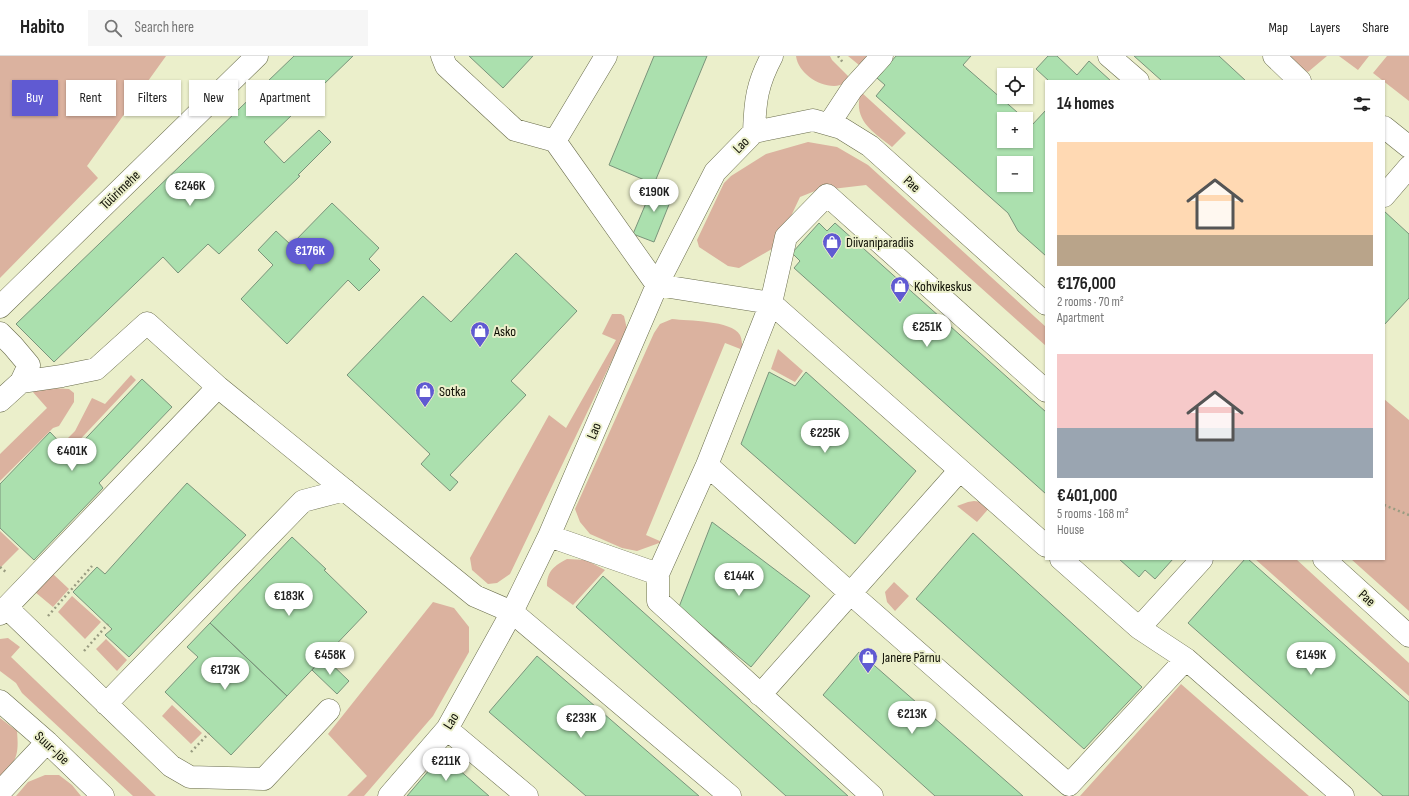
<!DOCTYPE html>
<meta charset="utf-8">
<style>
:root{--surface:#fff;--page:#f6f6f6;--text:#222;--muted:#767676;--line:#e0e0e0;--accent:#605ad2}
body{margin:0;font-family:"Sofia Sans Condensed",sans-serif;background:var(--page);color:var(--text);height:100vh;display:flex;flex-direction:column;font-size:15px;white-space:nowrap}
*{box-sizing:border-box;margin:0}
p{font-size:13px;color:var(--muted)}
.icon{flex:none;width:22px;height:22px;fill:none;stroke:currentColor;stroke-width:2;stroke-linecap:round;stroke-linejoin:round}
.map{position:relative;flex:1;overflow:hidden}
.side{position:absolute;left:1045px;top:24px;width:340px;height:480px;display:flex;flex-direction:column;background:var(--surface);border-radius:0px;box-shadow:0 1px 3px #0004}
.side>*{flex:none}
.guide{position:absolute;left:12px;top:24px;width:380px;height:36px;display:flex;gap:8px}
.fabs{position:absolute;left:997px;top:12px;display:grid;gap:8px}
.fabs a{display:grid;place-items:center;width:36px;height:36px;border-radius:0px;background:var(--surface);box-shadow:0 1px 3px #0004;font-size:20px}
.price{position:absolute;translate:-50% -34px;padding:0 9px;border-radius:14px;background:#fff;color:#222;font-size:13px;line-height:26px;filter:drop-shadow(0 1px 2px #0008)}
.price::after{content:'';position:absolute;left:50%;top:24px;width:12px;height:9px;margin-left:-6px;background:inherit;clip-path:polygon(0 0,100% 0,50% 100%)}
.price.selected{background:var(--accent);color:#fff}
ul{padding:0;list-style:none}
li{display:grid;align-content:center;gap:8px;height:212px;padding:0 12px}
li span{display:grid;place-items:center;height:124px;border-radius:0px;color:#555}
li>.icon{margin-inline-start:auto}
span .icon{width:72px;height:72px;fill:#fffc;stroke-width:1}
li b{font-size:17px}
h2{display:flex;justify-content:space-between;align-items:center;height:48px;padding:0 12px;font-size:17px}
.tag{padding:0 14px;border-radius:0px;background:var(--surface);box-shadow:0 1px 3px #0004;font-size:14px;line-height:36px}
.tag.selected{background:var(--accent);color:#fff}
header{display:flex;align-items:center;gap:24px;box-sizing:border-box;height:56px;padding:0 20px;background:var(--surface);border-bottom:1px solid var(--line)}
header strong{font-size:19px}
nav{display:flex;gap:22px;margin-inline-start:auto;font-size:14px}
.search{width:280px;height:36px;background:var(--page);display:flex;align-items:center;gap:10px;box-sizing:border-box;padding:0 14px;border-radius:0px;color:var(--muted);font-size:15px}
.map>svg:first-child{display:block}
.green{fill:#dbb29f}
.building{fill:#abe0ae;stroke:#7a947b;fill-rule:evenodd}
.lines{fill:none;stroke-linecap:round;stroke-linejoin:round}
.minor-casing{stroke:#696c4c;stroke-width:23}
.path{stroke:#999c81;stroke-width:2.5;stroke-dasharray:2 3;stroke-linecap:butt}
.minor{stroke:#fff;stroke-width:22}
.labels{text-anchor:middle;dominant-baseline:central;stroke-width:4;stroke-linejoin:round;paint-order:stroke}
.street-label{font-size:14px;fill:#0d0d03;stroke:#ebefcb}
.poi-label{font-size:14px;fill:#0d0d03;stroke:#ebefcb;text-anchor:start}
</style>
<header>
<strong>Habito</strong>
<div class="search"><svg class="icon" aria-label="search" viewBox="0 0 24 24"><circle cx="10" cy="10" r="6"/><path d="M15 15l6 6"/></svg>Search here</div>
<nav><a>Map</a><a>Layers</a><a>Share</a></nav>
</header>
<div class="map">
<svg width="1409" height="740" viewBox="0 0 1409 740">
<rect width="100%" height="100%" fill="#ebefcb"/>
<path class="green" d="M0,0h166l-79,110 11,12 -98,100z
M796,0h34l2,4 18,18 -4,6c-4,0 -8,2 -12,2 -17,0 -36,-14 -38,-30z
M848,0h19l-8,9z
M1288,0h39l-19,16 -9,-6z
M1339,0h30l-11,14z
M1387,0h22v45l-36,-28z
M861,36l45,41 -14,14c-19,-15 -40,-27 -31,-55z
M808,86l29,5 31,18 178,162v19l-180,-161 -51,6 -15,6 -23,49 -38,22 -11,-2 -29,-19 -2,-7 27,-57 7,-7 35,-22z
M612,258h9l3,2 3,13 -117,245 -13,9 -9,1 -16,-14 -2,-12 79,-143 17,13 50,-88 -14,-6z
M672,263c16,2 59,1 68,16 2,4 2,10 3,15l-18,-7 -79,192 16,7 -25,9 -15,-3 -32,-14 -10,-12 -5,-13 79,-176 6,-9z
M778,293l25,22 -8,11 -24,-13z
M131,319l5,5 -63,67 -7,-7 9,-9 17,-33 13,6z
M53,332l16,1 5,4v9l-15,24 -6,2 -53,53v-27l47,-46 -15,-17z
M1384,343l25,21v191l-58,-52h33z
M974,445l9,1 7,5 -13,15 -20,-16 11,-4z
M0,475l19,18 -19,19z
M567,503l19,1 19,10 -32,35 -26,-19c0,-15 7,-20 20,-27z
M1255,503h41l113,104v33z
M53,518l16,15 -16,18 -18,-15z
M894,526l15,14 -14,15 -8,-9 -2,-10z
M72,540l29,26 -16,17 -27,-27z
M433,546l21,6 15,19v25l-36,64 -69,80h-17l20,-20 -39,-42z
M8,582l12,9 -9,10 145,139h-23l-111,-103 -6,-10 -16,-12v-32z
M106,583l21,21 -10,11 -21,-22z
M1181,628l128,112h-229z
M172,649l30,28 -11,11 -29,-28z
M0,662l17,13c2,24 0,30 -17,47z
M45,719h14l13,10 9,11h-65l12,-14z"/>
<path class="building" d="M294,0h59l-89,86 20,21 35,-33 12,12 -33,33 2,1 -81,78 -11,-10 -30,29 -15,-16 -109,105 -38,-38z
M469,0h64l-30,32z
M654,0h53l-53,128 -45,-19z
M896,0h75l-8,9 62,54h-21v22h22v-21l6,5 14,-15v146l-28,-25 -10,-18 -132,-117 9,-11 -8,-7zM1004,107h22v22h-22z
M1048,0h9l20,19 12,-14 22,20h-62l-13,-12z
M1134,0h85l27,25h-84z
M654,128l20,8 -20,50 -21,-8z
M332,147l47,45 -10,11 11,11 -21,21 -11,-11 -61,64 -46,-45 32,-34 -15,-15 18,-19 15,14z
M1384,155l25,23v64l-25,27z
M819,167l8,8 8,-8 211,189v82l-252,-226 6,-7 -8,-8z
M516,197l61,58 -66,70 15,14 -76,80 8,7 -8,9 -29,-27 9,-10 -83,-79 76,-79 28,26z
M769,316l26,14 11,-14 110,99 -61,73 -114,-100z
M142,323l30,28 -73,76 4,5 -69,72 -34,-32v-44l50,-52 21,22z
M187,427l59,52 -117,122 -24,-22 7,-6 -39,-37 24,-25 8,7z
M712,466l98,74 -59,71 -72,-60z
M973,477l169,154 -58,62 -168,-150z
M292,481l34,32 -2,1 43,42 -80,84 -77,-73z
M1119,503h54l-18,20 -10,-9 -6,7z
M1245,503h3l161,143v94h-26l-195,-173z
M603,520l245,220h-62l-210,-189z
M210,567l77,73 -56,59 -66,-63 33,-35 -11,-10z
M859,596l164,144h-88l-112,-101z
M537,600l162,140h-113l-97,-84z
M324,601l25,24 -12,13 -25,-24z
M442,699l47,41h-82z"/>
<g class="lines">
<g class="minor-casing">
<path id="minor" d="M442,0l4,10 69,64 40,11 102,144 114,18 275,243
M1109,0l29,25
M1274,0l26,25
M829,68l23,-35 30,-33
M1384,71l25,20
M754,76l59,-12 28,8 29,18 176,158
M555,85l51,-85
M1384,140l25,-29
M0,251l257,-251
M0,277l13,13 16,19 -8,17
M0,345l21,-19 41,-6 34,-7 51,-46 71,64
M707,409l143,128 219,192 117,-126 -47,-31
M549,480l109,38v27l214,195
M1061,503l78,69 63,-69
M1324,503l85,77
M658,518l49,-109 64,-162 15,-66 41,-42 219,196
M6,551l165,159 19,11 74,2 65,-69
M0,558l218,-227 257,209 37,16 218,184
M1186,603l157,137
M760,639l200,-225
M0,645l47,41 56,54
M106,648l197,-203 42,-11
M447,673l80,67
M0,736l47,-50
M389,740l58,-67 65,-117 37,-76 108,-251 58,-113 39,-40c1,-31 3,-48 18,-76"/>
</g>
<path class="path" d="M838,0l6,8
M1384,449l25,10
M0,511l7,6
M48,560l44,-50
M84,595l24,-27
M191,696l18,-19"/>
<use href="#minor" class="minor"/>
</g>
<defs>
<g id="shop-pin" transform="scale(1)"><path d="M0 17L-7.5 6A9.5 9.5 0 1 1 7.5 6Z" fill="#605ad2" stroke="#ebefcb"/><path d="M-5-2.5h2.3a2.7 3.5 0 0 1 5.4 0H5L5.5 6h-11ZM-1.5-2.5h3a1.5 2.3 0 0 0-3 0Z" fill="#fff"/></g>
</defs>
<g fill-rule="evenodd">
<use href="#shop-pin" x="832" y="186"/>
<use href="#shop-pin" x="900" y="230"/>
<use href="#shop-pin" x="480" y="275"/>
<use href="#shop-pin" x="425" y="335"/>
<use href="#shop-pin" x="868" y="601"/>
</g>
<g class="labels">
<g class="street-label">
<text transform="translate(741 89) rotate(-45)">Lao</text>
<text transform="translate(912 128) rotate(42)">Pae</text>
<text transform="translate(120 134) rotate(-44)">Tüürimehe</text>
<text transform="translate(594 375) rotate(-67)">Lao</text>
<text transform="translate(1367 542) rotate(42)">Pae</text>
<text transform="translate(451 665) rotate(-58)">Lao</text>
<text transform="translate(52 692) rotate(43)">Suur-Jõe</text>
</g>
<g class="poi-label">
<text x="846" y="186">Diivaniparadiis</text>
<text x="914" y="230">Kohvikeskus</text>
<text x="494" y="275">Asko</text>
<text x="439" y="335">Sotka</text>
<text x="882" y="601">Janere Pärnu</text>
</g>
</g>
</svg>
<div class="fabs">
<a><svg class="icon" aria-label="locate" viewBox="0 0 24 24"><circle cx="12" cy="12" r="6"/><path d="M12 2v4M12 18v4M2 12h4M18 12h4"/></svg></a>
<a>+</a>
<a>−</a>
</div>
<b class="price" style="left:190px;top:151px">€246K</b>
<b class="price" style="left:654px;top:157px">€190K</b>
<b class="price selected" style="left:310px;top:216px">€176K</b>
<b class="price" style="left:927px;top:292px">€251K</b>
<b class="price" style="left:825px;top:398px">€225K</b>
<b class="price" style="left:72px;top:416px">€401K</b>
<b class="price" style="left:739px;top:541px">€144K</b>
<b class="price" style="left:289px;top:561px">€183K</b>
<b class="price" style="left:330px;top:620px">€458K</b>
<b class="price" style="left:1311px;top:620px">€149K</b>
<b class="price" style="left:225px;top:635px">€173K</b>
<b class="price" style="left:912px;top:679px">€213K</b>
<b class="price" style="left:581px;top:683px">€233K</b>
<b class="price" style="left:446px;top:726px">€211K</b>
<div class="guide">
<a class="tag selected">Buy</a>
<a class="tag">Rent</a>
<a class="tag">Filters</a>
<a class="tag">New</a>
<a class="tag">Apartment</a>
</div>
<section class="side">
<h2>14 homes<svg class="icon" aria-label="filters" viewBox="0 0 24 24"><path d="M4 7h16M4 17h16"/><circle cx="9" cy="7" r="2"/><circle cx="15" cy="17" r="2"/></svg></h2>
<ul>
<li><span style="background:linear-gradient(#ffd9b3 75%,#b9a48a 0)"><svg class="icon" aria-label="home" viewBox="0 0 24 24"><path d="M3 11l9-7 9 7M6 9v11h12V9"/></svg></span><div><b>€176,000</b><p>2 rooms · 70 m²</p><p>Apartment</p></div></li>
<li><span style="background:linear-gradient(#f6c9c9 60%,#9aa5b1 0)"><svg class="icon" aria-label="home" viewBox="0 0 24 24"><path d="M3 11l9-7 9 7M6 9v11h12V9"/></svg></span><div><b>€401,000</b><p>5 rooms · 168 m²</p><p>House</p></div></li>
</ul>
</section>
</div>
